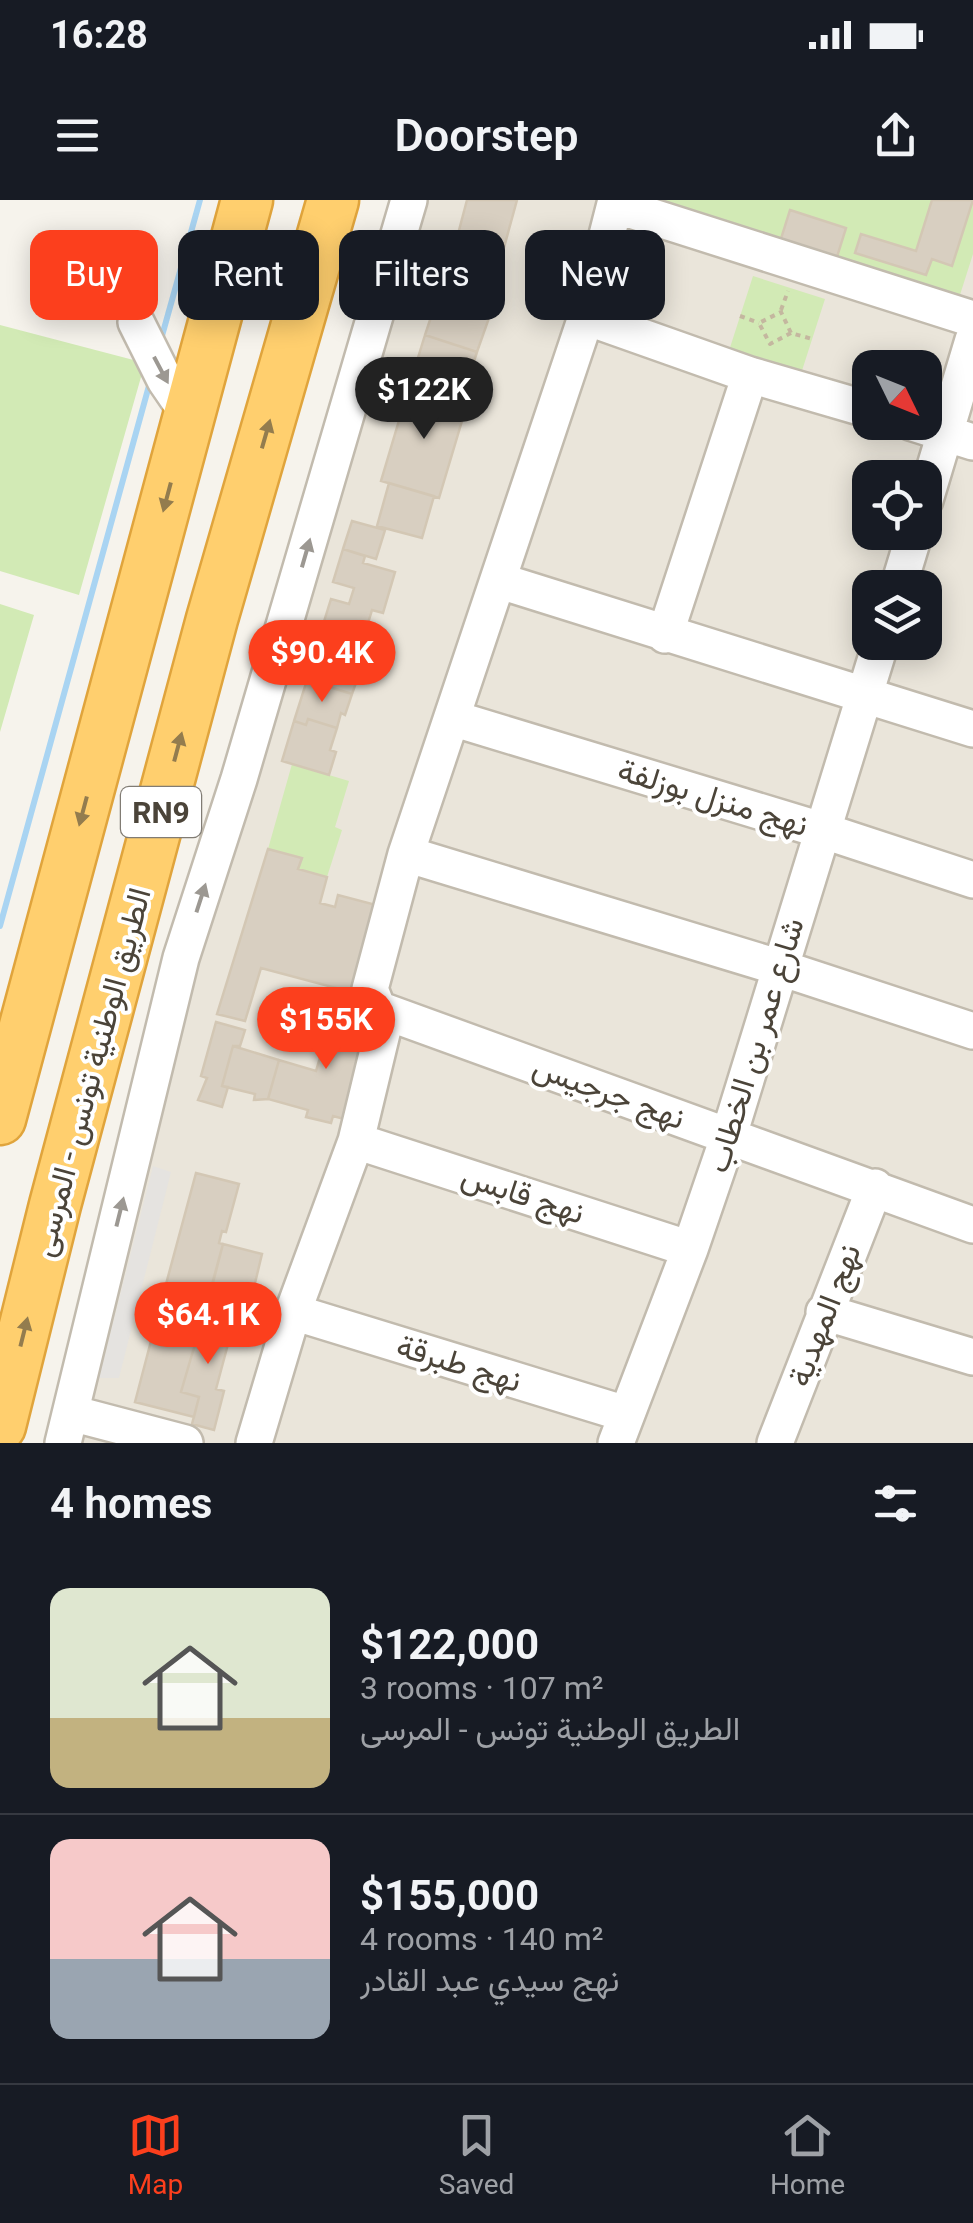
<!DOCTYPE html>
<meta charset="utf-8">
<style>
:root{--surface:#171b24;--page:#20242c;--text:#f1f3f6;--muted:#9ea1a6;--line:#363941;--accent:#fc3f1d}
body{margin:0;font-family:Roboto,Vazirmatn,sans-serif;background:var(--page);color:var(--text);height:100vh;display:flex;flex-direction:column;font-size:38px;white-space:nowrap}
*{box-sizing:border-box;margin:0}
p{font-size:32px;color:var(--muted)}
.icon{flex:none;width:55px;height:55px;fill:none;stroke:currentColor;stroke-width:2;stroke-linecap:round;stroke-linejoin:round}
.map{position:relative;height:1243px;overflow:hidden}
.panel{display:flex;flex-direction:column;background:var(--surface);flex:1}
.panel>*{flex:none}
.top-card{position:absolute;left:30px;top:30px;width:915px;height:90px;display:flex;gap:20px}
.needle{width:65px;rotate:133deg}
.tools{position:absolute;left:852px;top:150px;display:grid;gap:20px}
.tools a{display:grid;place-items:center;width:90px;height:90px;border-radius:20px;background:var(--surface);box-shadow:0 5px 25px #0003;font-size:50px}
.price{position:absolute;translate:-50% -85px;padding:0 22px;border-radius:35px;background:var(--accent);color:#fff;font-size:32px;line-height:65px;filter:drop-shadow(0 2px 5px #0008)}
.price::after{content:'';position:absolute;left:50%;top:60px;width:30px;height:22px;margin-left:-15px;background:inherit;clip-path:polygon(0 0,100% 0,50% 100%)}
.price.selected{background:#222;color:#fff}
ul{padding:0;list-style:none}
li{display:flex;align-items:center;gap:30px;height:250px;padding:0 50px}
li+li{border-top:2px solid var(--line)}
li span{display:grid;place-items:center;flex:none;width:280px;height:200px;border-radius:20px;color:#555}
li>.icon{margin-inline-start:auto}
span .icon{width:120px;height:120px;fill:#fffc;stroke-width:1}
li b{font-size:42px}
h2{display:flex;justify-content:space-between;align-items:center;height:120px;padding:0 50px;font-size:42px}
.pill{padding:0 35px;border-radius:20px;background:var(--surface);box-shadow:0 5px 25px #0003;font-size:35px;line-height:90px}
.pill.selected{background:var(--accent);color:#fff}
.status{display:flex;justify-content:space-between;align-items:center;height:70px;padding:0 50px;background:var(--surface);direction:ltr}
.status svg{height:28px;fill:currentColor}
header{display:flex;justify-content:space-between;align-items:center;height:130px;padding:0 50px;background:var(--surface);font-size:45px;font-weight:600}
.tab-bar{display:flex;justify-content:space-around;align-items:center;height:140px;border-top:2px solid var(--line);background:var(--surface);font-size:28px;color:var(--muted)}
.tab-bar a{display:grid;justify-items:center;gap:5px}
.tab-bar .selected{color:var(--accent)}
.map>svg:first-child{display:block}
.residential{fill:#eae5da;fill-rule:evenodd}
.green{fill:#d2eab5}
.parking{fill:#e5e3e0}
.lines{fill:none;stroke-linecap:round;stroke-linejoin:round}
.stream{stroke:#a9d4f2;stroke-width:6}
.building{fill:#d8cfc1;stroke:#d3c7b4;stroke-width:2.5}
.minor-casing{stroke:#c2bbae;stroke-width:40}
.highway-casing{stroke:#e0a43c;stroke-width:55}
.path{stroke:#c4b79f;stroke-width:4;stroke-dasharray:5 5;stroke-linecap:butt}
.minor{stroke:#fff;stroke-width:35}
.highway{stroke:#ffcf6e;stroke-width:50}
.oneway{fill:#9c9892}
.oneway2{fill:#937c4e}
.labels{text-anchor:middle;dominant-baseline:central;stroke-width:8;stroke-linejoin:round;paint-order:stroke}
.shield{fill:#fff;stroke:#817c74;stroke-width:2.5}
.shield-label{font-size:30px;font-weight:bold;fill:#4b4439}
.street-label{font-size:32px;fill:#4b4439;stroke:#fff}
</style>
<div class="status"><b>16:28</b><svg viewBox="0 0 49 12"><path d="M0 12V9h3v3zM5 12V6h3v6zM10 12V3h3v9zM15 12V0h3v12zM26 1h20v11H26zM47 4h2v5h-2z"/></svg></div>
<header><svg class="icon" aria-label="menu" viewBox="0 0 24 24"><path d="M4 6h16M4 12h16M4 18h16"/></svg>Doorstep<svg class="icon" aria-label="share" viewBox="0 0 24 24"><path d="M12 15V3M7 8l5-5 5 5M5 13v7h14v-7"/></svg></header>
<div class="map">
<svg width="973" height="1243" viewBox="0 0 973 1243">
<rect width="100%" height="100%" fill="#f6f3ec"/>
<path class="residential" d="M400,0h573v1243h-906zM870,168h55v54h-55zM870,278h55v54h-55zM870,388h55v54h-55z"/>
<path class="green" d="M645,0h328v54l-14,44z
M753,76l72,23 -27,84 -72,-23z
M0,125l145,38 -66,232 -79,-24z
M0,404l34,11 -34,117z
M292,564l57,17 -14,46 7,3 -15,47 -29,-8 3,-11 -33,-9z"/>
<path class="parking" d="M153,966l18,6 -52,206h-20z"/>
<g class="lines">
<path class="stream" d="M160,143l40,-143
M0,726l150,-544"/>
</g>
<path class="building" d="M467,0h50l-23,84 -46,-12z
M932,0h41l-21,66 -20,-7 -6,16 -71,-22 6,-19 55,17z
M790,10l56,18 -10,32 -56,-18z
M443,81l53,17 -19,54 -52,-17z
M425,135l52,17 -16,50 -52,-15z
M409,187l58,17 -28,94 -58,-17z
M389,283l45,13 -12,42 -45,-12z
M352,321l33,9 -9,29 -33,-10z
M343,349l22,7 -2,7 32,9 -12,41 -11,-3 -9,30 7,2 -4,13 -48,-14 13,-42 18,5 5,-16 -21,-6z
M318,441l48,14 -14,39 -45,-14z
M307,480l45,14 -7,21 -4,-2 -4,15 -29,-9 -2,6 -12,-4z
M308,519l29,9 -7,22 6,2 -7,23 -47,-14 12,-40 12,4z
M268,649l34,9 -4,11 29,8 -7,26 15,4 3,-12 42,11 -29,86 -90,-24 -16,53 -28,-7z
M340,789l11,3 -7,25 14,4 -4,18 16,4 -22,77 -15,-4 -2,7 -25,-6 2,-7 -40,-11 11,-39 37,11z
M216,822l29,8 -5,16h-7l-11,40 6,1 -6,20 -24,-7 9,-22 -6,-2z
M233,846l46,14 -11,39 -14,1 1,-6 -33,-8z
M196,973l43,11 -13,48 -4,-1 -3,12 4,1 -18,66 -43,-11z
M223,1044l39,10 -13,54 -40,-10z
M162,1099l43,11 -24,82 18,5 -5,20 -59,-15z
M205,1110l30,8 -19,71 8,2 -10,39 -22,-6 7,-27 -18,-5z"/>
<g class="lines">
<g class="minor-casing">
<path id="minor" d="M616,0l-30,117 -180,537 -36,135 8,20 595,216
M615,5l358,114
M586,117l164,58 120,35
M136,122l29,58 24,35
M910,222l63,20
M925,300l48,-160
M500,381l473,148
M898,388l17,-56
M665,435l85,-260
M452,518l369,112 152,50
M406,654l375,114 192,63
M356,941l334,108
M293,1112l333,102
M824,1112l149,45
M71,1213l114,30
M63,1243l118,-485 58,-179 170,-579
M254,1243l39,-131 63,-171 28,-116 -6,-16
M616,1243l74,-194 39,-114 152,-493
M775,1243l100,-256"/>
</g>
<g class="highway-casing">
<path id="highway" d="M0,919l247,-919
M0,1226l55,-221 157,-586 121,-419"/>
</g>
<path class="path" d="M781,110l7,-19
M740,116l19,7
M791,133l-21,11 -11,-21 22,-11 10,21 21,6"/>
<use href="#minor" class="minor"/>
<use href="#highway" class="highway"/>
</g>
<defs><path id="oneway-solid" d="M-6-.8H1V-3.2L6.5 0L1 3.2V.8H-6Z" transform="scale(2.5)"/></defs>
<g class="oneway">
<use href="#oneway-solid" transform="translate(161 170) rotate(62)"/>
<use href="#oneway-solid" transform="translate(306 353) rotate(-74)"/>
<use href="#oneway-solid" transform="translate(201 698) rotate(-72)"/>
<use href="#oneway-solid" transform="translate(120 1012) rotate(-76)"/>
</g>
<g class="oneway2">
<use href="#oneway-solid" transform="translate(266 234) rotate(-74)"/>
<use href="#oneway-solid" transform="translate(167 297) rotate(105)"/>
<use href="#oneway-solid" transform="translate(178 547) rotate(-75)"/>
<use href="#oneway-solid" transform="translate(83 611) rotate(105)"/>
<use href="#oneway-solid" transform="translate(24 1132) rotate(-76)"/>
</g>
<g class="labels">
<rect class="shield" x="121" y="587" width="80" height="50" rx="8"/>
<g class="shield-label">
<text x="161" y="612">RN9</text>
</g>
<g class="street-label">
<text transform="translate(713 597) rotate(17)">نهج منزل بوزلفة</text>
<text transform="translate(755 845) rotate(-73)">شارع عمر بن الخطاب</text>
<text transform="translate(91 872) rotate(-75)">الطريق الوطنية تونس - المرسى</text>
<text transform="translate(609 892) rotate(20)">نهج جرجيس</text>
<text transform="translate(523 994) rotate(18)">نهج قابس</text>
<text transform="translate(824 1115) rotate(-69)">نهج المهدية</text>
<text transform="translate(459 1163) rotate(17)">نهج طبرقة</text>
</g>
</g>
</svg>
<div class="tools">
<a><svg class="needle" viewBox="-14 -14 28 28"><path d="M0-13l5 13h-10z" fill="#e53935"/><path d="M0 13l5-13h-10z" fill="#9ea1a6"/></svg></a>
<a><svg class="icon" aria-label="locate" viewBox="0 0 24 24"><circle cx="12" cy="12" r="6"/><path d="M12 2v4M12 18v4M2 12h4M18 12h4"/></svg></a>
<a><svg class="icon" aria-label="layers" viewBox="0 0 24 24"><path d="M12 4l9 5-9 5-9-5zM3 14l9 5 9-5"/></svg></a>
</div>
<b class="price selected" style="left:424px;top:242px">$122K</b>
<b class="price" style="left:322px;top:505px">$90.4K</b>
<b class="price" style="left:326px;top:872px">$155K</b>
<b class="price" style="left:208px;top:1167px">$64.1K</b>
<div class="top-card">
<a class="pill selected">Buy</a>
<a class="pill">Rent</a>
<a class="pill">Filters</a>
<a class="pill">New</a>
</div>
</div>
<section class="panel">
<h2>4 homes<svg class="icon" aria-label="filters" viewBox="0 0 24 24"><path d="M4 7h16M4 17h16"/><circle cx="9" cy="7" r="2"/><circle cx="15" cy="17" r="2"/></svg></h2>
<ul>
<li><span style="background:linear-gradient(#dfe7d0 65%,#c2b280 0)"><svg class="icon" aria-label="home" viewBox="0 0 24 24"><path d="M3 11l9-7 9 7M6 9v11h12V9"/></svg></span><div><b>$122,000</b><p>3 rooms · 107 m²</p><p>الطريق الوطنية تونس - المرسى</p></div></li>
<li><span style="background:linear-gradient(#f6c9c9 60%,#9aa5b1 0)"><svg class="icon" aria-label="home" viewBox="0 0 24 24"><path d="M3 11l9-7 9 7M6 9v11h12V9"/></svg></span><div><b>$155,000</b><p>4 rooms · 140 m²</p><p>نهج سيدي عبد القادر</p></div></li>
</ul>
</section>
<nav class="tab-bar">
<a class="selected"><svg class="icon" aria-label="map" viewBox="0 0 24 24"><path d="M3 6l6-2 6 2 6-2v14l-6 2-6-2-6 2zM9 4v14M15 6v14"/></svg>Map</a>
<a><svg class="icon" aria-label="saved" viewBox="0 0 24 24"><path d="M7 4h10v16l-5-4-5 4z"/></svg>Saved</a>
<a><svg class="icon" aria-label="home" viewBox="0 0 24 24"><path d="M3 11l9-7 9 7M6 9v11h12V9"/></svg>Home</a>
</nav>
